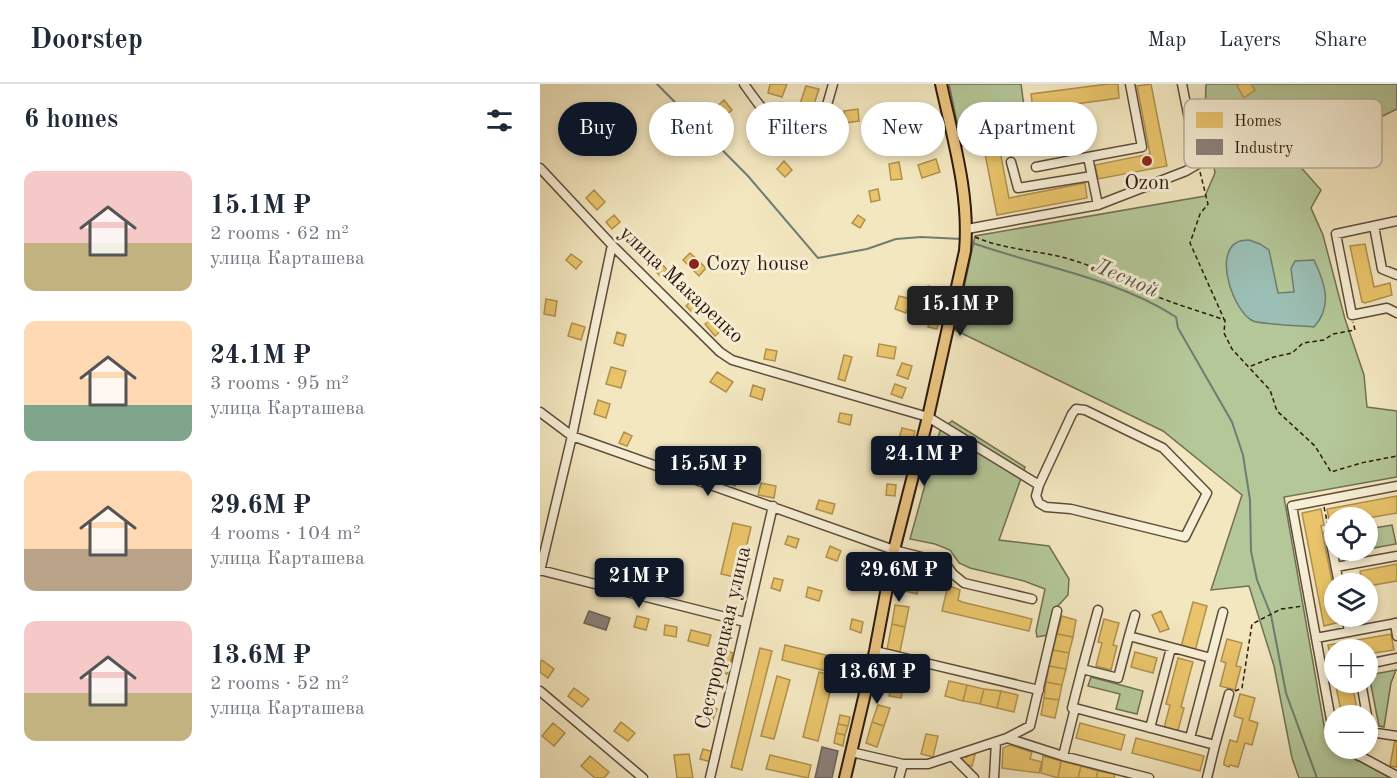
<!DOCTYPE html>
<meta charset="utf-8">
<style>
:root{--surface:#fff;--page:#f2f2f3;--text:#1f2937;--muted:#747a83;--line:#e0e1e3;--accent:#111827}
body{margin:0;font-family:"Old Standard TT",serif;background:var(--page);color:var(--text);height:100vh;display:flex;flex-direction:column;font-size:22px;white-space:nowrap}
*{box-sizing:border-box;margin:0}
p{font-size:20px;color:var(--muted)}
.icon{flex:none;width:33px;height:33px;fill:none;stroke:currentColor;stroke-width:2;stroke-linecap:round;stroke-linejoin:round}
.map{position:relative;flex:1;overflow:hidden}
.drawer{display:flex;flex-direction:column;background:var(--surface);width:540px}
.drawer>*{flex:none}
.banner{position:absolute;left:18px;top:18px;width:570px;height:54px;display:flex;gap:12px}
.tools{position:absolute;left:784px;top:423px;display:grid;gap:12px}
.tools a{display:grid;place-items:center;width:54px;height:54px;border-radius:50%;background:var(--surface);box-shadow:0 3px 9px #0003;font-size:30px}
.price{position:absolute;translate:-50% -51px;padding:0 14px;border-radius:6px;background:var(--accent);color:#fff;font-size:20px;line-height:39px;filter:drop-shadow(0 2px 3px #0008)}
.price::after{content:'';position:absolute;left:50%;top:36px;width:18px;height:14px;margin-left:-9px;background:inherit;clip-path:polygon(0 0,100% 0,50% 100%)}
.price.selected{background:#222;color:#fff}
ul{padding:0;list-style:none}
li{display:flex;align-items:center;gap:18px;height:150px;padding:0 24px}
li span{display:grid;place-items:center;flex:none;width:168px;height:120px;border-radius:12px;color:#555}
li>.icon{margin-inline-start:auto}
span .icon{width:72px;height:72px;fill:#fffc;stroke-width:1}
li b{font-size:26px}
h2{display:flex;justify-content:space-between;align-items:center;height:72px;padding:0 24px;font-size:26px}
.tag{padding:0 21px;border-radius:27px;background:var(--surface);box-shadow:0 3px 9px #0003;font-size:21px;line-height:54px}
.tag.selected{background:var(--accent);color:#fff}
header{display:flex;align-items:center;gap:36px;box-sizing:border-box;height:84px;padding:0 30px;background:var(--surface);border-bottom:2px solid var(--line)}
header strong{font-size:28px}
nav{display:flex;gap:33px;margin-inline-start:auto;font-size:21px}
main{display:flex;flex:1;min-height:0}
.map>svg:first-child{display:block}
.green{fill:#b4c798;stroke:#717053;stroke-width:1.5}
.water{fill:#9bbfb5;stroke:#6f7c72;stroke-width:1.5}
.homes{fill:#e9c46a;stroke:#b1904e;stroke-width:1.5}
.industry{fill:#8a817c;stroke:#6e625b;stroke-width:1.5}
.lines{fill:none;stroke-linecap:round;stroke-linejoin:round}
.stream{stroke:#6f7c72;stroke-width:2}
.minor-casing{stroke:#5f4c3a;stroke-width:11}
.major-casing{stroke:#2e180e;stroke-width:14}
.path{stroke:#2e180e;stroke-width:1.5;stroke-dasharray:4.5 3;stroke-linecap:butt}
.minor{stroke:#f7efd6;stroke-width:8}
.major{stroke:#eac480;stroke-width:10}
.poi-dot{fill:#8f2418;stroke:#f7efd6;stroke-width:2}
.labels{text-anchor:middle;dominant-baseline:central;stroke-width:6;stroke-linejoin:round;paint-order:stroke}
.poi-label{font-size:21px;fill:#2e180e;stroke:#f7efd6}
.street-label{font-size:21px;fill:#2e180e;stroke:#f7efd6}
.water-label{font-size:22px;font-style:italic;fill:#545248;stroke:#f7efd6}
.key{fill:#f7efd6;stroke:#bbae9a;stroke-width:1.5}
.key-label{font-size:16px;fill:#2e180e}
</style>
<header>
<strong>Doorstep</strong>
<nav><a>Map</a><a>Layers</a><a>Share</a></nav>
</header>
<main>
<section class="drawer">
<h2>6 homes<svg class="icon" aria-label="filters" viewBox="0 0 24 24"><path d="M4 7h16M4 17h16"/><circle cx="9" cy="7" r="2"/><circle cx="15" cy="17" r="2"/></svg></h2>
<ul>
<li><span style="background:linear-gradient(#f6c9c9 60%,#c2b280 0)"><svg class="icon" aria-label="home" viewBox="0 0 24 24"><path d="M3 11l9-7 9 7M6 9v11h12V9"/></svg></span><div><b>15.1M ₽</b><p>2 rooms · 62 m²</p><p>улица Карташева</p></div></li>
<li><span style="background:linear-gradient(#ffd9b3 70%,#7fa58c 0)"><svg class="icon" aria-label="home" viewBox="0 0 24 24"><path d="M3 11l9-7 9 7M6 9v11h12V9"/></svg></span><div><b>24.1M ₽</b><p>3 rooms · 95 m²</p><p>улица Карташева</p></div></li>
<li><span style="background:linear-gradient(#ffd9b3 65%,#b9a48a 0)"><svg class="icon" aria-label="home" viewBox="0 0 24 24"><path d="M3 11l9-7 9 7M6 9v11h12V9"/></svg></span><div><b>29.6M ₽</b><p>4 rooms · 104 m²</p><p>улица Карташева</p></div></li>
<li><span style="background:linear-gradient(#f6c9c9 60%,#c2b280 0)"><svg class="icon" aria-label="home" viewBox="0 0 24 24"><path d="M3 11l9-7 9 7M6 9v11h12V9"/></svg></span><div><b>13.6M ₽</b><p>2 rooms · 52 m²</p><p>улица Карташева</p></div></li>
</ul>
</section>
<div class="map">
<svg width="857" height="694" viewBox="0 0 857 694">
<rect width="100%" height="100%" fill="#f3e7c0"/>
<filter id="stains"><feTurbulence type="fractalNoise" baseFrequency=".00333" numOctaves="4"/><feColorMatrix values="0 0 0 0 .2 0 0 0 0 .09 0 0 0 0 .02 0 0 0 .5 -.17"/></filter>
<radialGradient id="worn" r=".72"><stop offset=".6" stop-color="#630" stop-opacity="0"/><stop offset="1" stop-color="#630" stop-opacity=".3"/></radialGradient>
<path class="green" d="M409,0h72l4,30 -4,23 -59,9z
M666,0h191v25l-22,11 -38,-18 -46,54 30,34 -10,18 12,27 22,84 19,56 3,32 30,4v66l-113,20 41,234 5,13 5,4 56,30h-92l-7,-20 -18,-92 -25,-80 -38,4 31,-95 -79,-64 -208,-101 20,-94 230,-40 10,-23 -10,-61z
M412,337l73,46 -26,73 50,6 20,33 -1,16 -12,13 -8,27 -11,2 -1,-6 9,-42 -21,-8 -54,-13 -11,-5 -9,-13 -15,-6 -25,-5 30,-108z
M852,441l4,19 -28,5v-20z
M856,586l-5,13 -7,44 -5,-1 -10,-51z
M551,593l52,14 -6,23 -21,-5 4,-15 -32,-8z"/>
<path class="water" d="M709,156l11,4 9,6 9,43 16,-1 -3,-23 4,-8 19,-1c11,23 19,46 0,67 -11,-1 -55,-3 -61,-6 -19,-9 -39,-65 -17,-78 4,-3 9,-3 13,-3z"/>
<path class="homes" d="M230,0h17l-5,13 -14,-4z
M568,0h10l1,14 -86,12 -2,-16z
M611,0l16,82 -69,13 -3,-14 55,-11 -13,-68z
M700,0h11l4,6 -11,8 -7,-12z
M266,2l13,3 -6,18 -13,-3z
M184,16l8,10 -9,7 -8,-9z
M318,25l1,12 -13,2 -2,-12z
M392,43l1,13 -10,1 -1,-13z
M217,47l8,8 -9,9 -7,-7z
M460,67l9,47 76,-15 2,15 -90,17 -12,-61z
M396,75l4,13 -18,6 -4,-13z
M244,77l8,9 -7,7 -8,-8z
M359,78l3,17 -11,1 -2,-16z
M338,105l2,11 -9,2 -2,-11z
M54,106l11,12 -8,8 -11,-12z
M74,131l6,7 -8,7 -6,-7z
M318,131l7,5 -5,8 -8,-5z
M825,160l9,43 16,-4 2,12 -27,8 -3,-1 -12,-56z
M150,169l16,15 -7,8 -16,-16z
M31,170l11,8 -6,7 -10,-9z
M118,175l9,11 -7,6 -10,-11z
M389,202l3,10 -8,4 -4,-11z
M359,212l12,3 -5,14 -11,-4z
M154,214l8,9 -8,7 -8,-8z
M6,215l11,2 -2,15 -11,-2z
M391,228l9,2 -3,15 -9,-2z
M174,233l9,12 -8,7 -10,-12z
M32,239l13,4 -4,13 -13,-4z
M77,248l9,3 -3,11 -9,-3z
M339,260l17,3 -2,12 -17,-3z
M226,265l11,2 -2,10 -11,-2z
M304,271l8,2 -7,24 -7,-2z
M362,279l10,3 -4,13 -11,-4z
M71,283l15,4 -5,17 -15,-4z
M177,288l16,10 -7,10 -16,-10z
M355,300l11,4 -4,10 -11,-4z
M213,301l12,4 -3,11 -12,-4z
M58,316l12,4 -4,14 -12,-4z
M300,329l12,2 -2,10 -12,-3z
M362,344l13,3 -4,15 -13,-4z
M84,348l8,4 -5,10 -8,-3z
M157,371l15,6 -5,12 -14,-6z
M190,387l9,4 -4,11 -9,-4z
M221,399l15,3 -2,12 -16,-3z
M347,400l9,1 -1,11 -9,-1z
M857,412v17l-29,5h-33v6l-5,1 -3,-16z
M279,416l16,4 -3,10 -16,-5z
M781,425l3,16 -3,1 14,70v20h4l1,6 -16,4 -22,-113z
M193,439l18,4 -12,51 -18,-4z
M248,452l11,3 -3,9 -11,-4z
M290,462l11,5 -4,10 -11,-4z
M857,480v17l-29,5v-2h-6l-2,-13z
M371,483l12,3 -3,12 -12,-3z
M234,494l9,2 -3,11 -9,-3z
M368,495l12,3 -3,12 -12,-3z
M410,502l10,4 -2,10 4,2 70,17 -3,12 -87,-20 5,-22 2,1z
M268,503l14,4 -3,10 -13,-4z
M653,518l14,4 -12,45 -14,-4z
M355,521l14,2 -4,20 -13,-3z
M621,527l8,18 -9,3 -8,-17z
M97,532l12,3 -3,11 -12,-3z
M522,532l14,4 -3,17 -16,-3z
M312,535l11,3 -2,11 -11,-4z
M564,535l15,4 -6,22 4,1 -6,24 -15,-4 6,-23 -4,-1z
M352,540l13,3 -5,25 -13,-3z
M125,541l12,2 -1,10 -12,-2z
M151,546l20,5 -3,11 -20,-5z
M517,550l16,3 -4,16 -16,-3z
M851,550l3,16 -26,4v-4h-33v31l-7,-36z
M687,555l15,4 -6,23 5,1 -6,23 -15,-4 6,-23 -5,-2z
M245,561l53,13 -4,15 -52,-13z
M220,564l12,3 -30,119 -11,-3z
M181,565l12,4 -6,21 -12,-4z
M513,566l16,3 -3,16 -17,-3z
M595,568l22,6 -4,15 -22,-6z
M638,574l15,4 -12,45 3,1 -7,26 -13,-6 6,-23 -4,-1z
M2,576l12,9 -6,9 -8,-6v-9z
M312,577l9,2 -1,9 -10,-2z
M356,582l12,3 -3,14 -12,-3z
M509,582l17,3 -4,16 -16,-3z
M310,586l10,2 -2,10 -10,-2z
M279,588l15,4 -16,65 -15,-4z
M237,592l13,4 -16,59 -13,-3z
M308,596l10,2 -3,9 -9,-2z
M353,596l12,3 -4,15 -12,-2z
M409,597l18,4 -4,16 -18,-5z
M506,598l16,3 -3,15 -15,-2z
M795,598h17l6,34h-16z
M427,601l17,4 -4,15 -17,-3z
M34,604l15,11 -7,8 -14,-11z
M444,605l17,2 -4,17 -17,-4z
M461,607l17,4 -4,17 -17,-4z
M700,610l15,4 -6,22 9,3 -6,22 -7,-2 -7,24 -8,-2 -1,2 -5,-2v-3l6,-22 7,2 6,-23 -9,-3z
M504,614l15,2 -4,18 -14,-3z
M167,621l10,4 -5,13 -10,-3z
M338,621l12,3 -6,18 -12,-4z
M300,631l10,2 -2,9 -10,-2z
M81,638l14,11 -7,8 -14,-10z
M332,638l12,4 -7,21 -11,-4z
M13,639l12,10 -11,13 -12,-10z
M540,639l45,12 -4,15 -45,-12z
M298,640l10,2 -3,9 -9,-2z
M296,649l9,2 -2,11 -9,-3z
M386,650l12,2 -5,21 -12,-3z
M596,654l68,18 -4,15 -68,-18z
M855,655l2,1v27l-7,-1z
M470,661l22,7 -2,7 12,3 -3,11 -37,-5 1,-20z
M163,665l11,3 -3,10 -11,-3z
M428,669l7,2 -3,11 -12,-3 2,-7 5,1z
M149,670l4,24h-16l-3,-23z
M230,671l41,10 -3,13 -42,-9z
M50,672l19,16 -5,6h-9l-14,-12z
M503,672l18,5 -3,17 -17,-5z
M521,677l20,5 -3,12h-20z
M541,682l17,5 -2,7h-18z
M558,687l17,3 -1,4h-18z"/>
<path class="industry" d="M49,527l21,7 -4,12 -22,-7z
M282,663l16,4 -6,27h-17z"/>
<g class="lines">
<path class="stream" d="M117,0l91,92 70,82 49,-9 29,-10 25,-2 41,2
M430,158c69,25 144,35 206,75l2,11 54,94 11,33 7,45 1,51 6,29 14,35 15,78 31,85"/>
<g class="minor-casing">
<path id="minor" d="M204,0c22,31 27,40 65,51l14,-16 10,-35
M471,78l7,26 74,-12
M496,83l52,-10
M0,84l72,77 108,107 12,8 196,57 111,68 -3,11 3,7 7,4 25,2 114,28 22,-44 -44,-45 -78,-38 -9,-1 -4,5 -33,71
M558,121l-10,-48 54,-10 -12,-63
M857,137l-61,13 16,81 35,-7 10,5
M834,142l8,43 15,6
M427,145l131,-24 88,-34 12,-7 -16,-80
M0,328l32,24 322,114 51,13 8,11 11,9 68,16
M789,449l10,51
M796,483l61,-11
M0,486l205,52
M0,487l32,-135 40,-191
M806,532l3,16
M855,539l2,13
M589,552l6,-21
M776,554l81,-15
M335,567l164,39
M828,580l29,-6
M542,585l16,-59
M821,598l6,34
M0,607l103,87
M535,624h-3l10,-39 36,9 11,-42 82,22
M828,637l2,11 27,4
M610,644l21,-80
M467,654l23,-12 27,-115
M650,654l33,-126
M795,658l-43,-236 105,-20
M675,661l14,-51
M805,664l52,28
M311,668l52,12h25l79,-26 56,18 86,22
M523,672l12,-48 140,37 -8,33
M819,672l4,-8
M413,673l21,21
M170,694l63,-272
M359,694l4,-14
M454,694l2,-36"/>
</g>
<g class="major-casing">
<path id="major" d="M305,694l30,-127 19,-101 34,-133 37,-166c5,-56 -12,-112 -24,-167"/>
</g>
<path class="path" d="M660,88l8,32 -8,10 -10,29 34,76
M435,153c30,13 63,13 94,22 28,8 51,21 77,33 25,11 53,19 79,28l-1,13 8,16 38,41 7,21 38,35 16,26 30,-9 36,-7
M711,282l23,-9 18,-4 11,-10 21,-3 9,-6 22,-4 -2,-8
M784,423l4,19
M695,607l7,-3 10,-64 29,-15 22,-3"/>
<use href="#minor" class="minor"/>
<use href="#major" class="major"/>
</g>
<g class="poi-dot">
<circle cx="607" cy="77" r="6"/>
<circle cx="154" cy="180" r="6"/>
</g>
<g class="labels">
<g class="poi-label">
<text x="607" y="99">Ozon</text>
<text x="166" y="180" text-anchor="start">Cozy house</text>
</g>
<g class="street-label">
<text transform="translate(141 201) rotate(43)">улица Макаренко</text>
<text transform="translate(184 554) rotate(-77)">Сестрорецкая улица</text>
</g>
<g class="water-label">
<text transform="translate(585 194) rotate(23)">Лесной</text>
</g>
</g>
<rect x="644" y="15" width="198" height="69" rx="9" class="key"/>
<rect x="656" y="28" width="27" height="16" fill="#e9c46a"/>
<rect x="656" y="55" width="27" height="16" fill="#8a817c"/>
<g class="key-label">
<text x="694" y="42">Homes</text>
<text x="694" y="69">Industry</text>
</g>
<rect width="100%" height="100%" filter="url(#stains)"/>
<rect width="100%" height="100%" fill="url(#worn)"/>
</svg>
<div class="tools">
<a><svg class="icon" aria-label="locate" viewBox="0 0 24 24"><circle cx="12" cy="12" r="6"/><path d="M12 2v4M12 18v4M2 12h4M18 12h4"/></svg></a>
<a><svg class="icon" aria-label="layers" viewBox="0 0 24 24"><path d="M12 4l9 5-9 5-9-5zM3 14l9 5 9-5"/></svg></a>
<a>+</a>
<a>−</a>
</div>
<b class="price selected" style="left:420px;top:253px">15.1M ₽</b>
<b class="price" style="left:384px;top:403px">24.1M ₽</b>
<b class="price" style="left:168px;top:413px">15.5M ₽</b>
<b class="price" style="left:359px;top:519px">29.6M ₽</b>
<b class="price" style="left:99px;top:525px">21M ₽</b>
<b class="price" style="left:337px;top:621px">13.6M ₽</b>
<div class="banner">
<a class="tag selected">Buy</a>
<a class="tag">Rent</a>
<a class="tag">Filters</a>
<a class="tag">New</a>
<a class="tag">Apartment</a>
</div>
</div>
</main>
